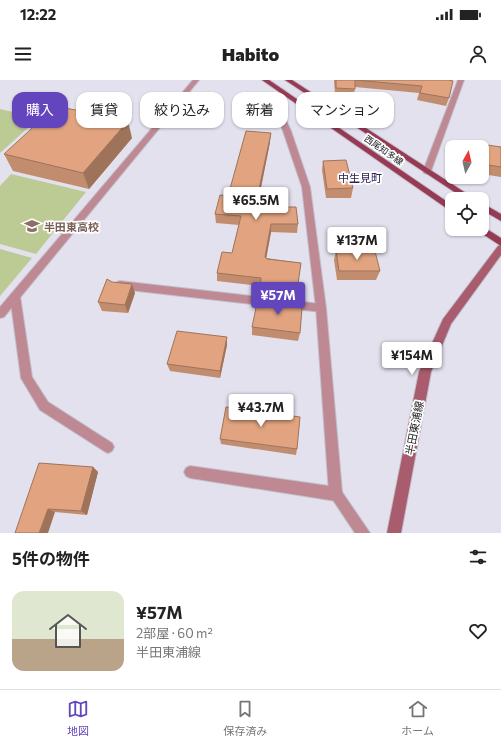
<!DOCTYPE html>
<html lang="ja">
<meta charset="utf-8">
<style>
:root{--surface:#fff;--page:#f6f6f6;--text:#222;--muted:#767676;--line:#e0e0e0;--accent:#6345be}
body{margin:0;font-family:Commissioner,"Noto Sans JP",sans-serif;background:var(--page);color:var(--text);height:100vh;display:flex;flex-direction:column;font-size:15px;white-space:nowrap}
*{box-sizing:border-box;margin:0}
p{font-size:13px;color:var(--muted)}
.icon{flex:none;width:22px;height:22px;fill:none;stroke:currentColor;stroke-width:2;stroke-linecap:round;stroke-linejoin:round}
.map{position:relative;height:453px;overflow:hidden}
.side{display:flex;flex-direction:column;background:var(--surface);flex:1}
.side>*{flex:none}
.top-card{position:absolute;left:12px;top:12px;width:477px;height:36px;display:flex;gap:8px}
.needle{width:26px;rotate:8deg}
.fabs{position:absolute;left:445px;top:60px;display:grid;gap:8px}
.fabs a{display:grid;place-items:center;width:44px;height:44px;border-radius:8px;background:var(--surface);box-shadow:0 1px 3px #0004;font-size:20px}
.price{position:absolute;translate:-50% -34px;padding:0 9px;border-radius:4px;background:#fff;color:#222;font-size:13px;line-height:26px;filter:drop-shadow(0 1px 2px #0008)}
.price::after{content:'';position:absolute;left:50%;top:24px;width:12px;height:9px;margin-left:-6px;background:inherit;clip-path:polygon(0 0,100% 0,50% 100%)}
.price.current{background:var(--accent);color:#fff}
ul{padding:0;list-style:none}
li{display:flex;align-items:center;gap:12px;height:100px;padding:0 12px}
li+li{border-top:1px solid var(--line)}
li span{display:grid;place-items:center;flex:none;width:112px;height:80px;border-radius:12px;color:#555}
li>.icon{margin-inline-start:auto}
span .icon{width:48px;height:48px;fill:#fffc;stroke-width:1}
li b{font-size:17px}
h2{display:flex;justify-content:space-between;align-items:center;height:48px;padding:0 12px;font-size:17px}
.chip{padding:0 14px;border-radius:12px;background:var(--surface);box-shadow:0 1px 3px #0004;font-size:14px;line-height:36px}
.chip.current{background:var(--accent);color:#fff}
.status{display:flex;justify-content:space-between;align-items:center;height:28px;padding:0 20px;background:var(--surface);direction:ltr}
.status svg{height:11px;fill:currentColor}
header{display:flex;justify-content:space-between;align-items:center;height:52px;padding:0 12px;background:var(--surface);font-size:18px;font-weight:800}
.tabs{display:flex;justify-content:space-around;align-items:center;height:56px;border-top:1px solid var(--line);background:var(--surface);font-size:11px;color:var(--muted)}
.tabs a{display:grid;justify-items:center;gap:2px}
.tabs .current{color:var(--accent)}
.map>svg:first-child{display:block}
.green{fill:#bcca94}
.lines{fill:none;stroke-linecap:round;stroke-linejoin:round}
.service-casing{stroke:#c1bfcb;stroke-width:2}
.minor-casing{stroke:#c1bfcb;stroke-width:2}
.secondary-casing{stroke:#c1bfcb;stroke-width:2}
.primary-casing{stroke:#c1bfcb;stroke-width:2}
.service{fill:#bf8993;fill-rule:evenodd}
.minor{fill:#bf8993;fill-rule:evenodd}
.secondary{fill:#a95c6d;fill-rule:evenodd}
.primary{fill:#973a53;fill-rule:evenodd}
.wall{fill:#c28d6e}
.shaded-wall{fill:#9e735a}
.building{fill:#e2a480;stroke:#9e735a}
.labels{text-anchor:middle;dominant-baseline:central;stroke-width:3.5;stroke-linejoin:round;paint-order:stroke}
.far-street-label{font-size:9px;fill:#25252a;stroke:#fff}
.far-quarter-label{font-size:11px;fill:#2d205a;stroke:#fff}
.education-label{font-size:11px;font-weight:bold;fill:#785e54;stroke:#fff;text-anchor:start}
.street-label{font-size:11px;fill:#25252a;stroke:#fff}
</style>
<div class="status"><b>12:22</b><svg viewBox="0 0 49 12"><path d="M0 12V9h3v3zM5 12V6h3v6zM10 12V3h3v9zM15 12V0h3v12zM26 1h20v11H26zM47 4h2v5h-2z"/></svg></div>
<header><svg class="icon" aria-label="menu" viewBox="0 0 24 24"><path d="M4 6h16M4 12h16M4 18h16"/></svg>Habito<svg class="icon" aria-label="person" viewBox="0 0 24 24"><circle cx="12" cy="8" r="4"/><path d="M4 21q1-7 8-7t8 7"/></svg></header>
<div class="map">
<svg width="501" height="453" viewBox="0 0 501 453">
<rect width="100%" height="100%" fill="#e3e1ee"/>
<path class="green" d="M0,29l39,9 -39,35z
M11,94l75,18 -50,62 -36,-10v-58z
M0,169l32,9 -32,38z"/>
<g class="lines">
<g class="service-casing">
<path id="service" d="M120,201l201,23 4,1 1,3 -1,3 -4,1 -201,-23 -3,-1 -2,-3 2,-3z
M15,212l3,1 2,3 12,81 16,25 64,41 2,4 -2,4 -4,2 -4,-2 -64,-41 -19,-32 -11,-82 2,-3z
M190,386l146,21 5,2 2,5 -2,5 -5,2 -146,-23 -4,-2 -2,-4 2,-4z"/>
</g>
<g class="minor-casing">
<path id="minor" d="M193,0h6l-195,237 -4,1v-11z
M458,0h6l-33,91 -4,3 -3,-1 -1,-2z
M282,9l3,2 -7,12 13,28 19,56 16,121 16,184 28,41h-15l-26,-39 -13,-186 -14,-121 -19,-56 -11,-28 8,-13z"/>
</g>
<g class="secondary-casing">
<path id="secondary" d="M501,165v10l-50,69 -20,48 -30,161h-14l32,-161 24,-53 55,-73z"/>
</g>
<g class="primary-casing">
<path id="primary" d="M262,0h7l183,125v7z
M285,0h7l183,119h-10z
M482,123l19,11v7l-19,-11z
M482,146l19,12v8l-23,-15 -1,-2h5z"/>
</g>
<use href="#service" class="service"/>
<use href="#minor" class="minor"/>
<use href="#secondary" class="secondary"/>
<use href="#primary" class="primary"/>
</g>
<path class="wall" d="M334,0h118l-3,18 -3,8 -29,-6 2,-7 -64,-6 -1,9 -19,-1z
M132,58l-43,51 -76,-18 -9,-17z
M270,62l-11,56 8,9 31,17 -1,9 -26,-1 -5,26 35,5 -5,37 -37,-4 1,-10 -43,-5v-8l15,-20 7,-28 -23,-2 -1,-9 13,-18z
M467,62l34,5v30l-19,-3v-27h-17z
M323,81l30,27 -2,10h-25l-4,-28z
M336,170l44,21 -4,9h-39l-3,-20z
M135,213l-7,20 -26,-2 -4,-9z
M294,227l6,26 -2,8 -46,-6v-8z
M227,257v8l-7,33 -50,-7 -3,-7z
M220,359l77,10 -1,6 -75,-11z
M93,387l5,5 -11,43 -32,-3 -40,21z"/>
<path class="shaded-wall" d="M128,41l4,17 -43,51 -6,-16z
M271,53l-1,9 -13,65v-9z
M271,144v8l-6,33v-8z
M132,204l3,9 -7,20 -3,-8z
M227,257v8l-7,33v-7z
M93,387l5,5 -11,43 -6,-4z
M48,429l7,3 -7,21h-9z"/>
<path class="building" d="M336,0h113l4,1 -4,17 -29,-5 2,-7 -67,-6v9l-19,-1z
M56,26l72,15 -45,52 -79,-19z
M246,51l25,2 -14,65 11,1 -1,8h29l2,17h-27l-6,33 2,2 34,4 -4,28 -37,-4 1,-9 -44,-5 5,-21 10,1 9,-37 -26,-2 5,-19 8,1z
M467,62l34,5v20l-19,-3v-17h-17z
M346,80l7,28 -26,1 -4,-28z
M336,170l39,1 5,20h-41z
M107,199l5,3 20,2 -7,21 -27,-3z
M258,218l37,4 -1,5 8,1 -2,25 -48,-6z
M177,251l50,6 -7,34 -53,-7z
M226,327l74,10 -3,32 -77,-10z
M39,383l54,4 -12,44 -33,-2 -9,24h-24z"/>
<defs>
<g id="school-bare" transform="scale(1.2)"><path d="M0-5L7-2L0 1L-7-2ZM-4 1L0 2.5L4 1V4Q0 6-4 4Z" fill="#8d6e63" stroke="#fff" stroke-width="2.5" paint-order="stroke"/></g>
</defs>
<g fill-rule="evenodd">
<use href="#school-bare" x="32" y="146"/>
</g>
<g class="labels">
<g class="far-street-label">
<text transform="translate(384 70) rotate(35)">西尾知多線</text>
</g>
<g class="far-quarter-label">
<text x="360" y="97">中生見町</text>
</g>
<g class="education-label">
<text x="44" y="146">半田東高校</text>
</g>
<g class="street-label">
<text transform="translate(414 348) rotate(-79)">半田東浦線</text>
</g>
</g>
</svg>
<div class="fabs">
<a><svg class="needle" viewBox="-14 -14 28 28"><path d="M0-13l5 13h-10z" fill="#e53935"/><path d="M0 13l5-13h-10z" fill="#767676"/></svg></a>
<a><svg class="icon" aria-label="locate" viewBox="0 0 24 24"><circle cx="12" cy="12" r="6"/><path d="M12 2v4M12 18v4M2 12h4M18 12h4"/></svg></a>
</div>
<b class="price" style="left:256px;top:141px">¥65.5M</b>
<b class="price" style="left:357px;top:181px">¥137M</b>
<b class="price current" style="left:278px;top:236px">¥57M</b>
<b class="price" style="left:412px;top:296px">¥154M</b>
<b class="price" style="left:261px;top:348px">¥43.7M</b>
<div class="top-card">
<a class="chip current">購入</a>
<a class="chip">賃貸</a>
<a class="chip">絞り込み</a>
<a class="chip">新着</a>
<a class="chip">マンション</a>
</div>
</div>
<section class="side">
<h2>5件の物件<svg class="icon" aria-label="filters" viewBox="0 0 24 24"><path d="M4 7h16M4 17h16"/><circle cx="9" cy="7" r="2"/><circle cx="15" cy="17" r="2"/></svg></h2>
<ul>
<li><span style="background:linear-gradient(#dfe7d0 60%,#b9a48a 0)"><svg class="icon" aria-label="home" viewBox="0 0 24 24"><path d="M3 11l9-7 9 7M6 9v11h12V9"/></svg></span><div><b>¥57M</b><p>2部屋 · 60 m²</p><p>半田東浦線</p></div><svg class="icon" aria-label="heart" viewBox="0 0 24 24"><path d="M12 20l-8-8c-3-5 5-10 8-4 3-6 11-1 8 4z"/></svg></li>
</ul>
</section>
<nav class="tabs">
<a class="current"><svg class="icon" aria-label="map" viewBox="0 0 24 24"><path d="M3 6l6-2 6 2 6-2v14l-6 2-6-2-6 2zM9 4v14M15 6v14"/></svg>地図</a>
<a><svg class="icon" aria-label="saved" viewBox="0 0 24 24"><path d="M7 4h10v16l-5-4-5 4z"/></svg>保存済み</a>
<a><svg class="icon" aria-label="home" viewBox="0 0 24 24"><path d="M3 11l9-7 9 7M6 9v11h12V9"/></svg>ホーム</a>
</nav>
